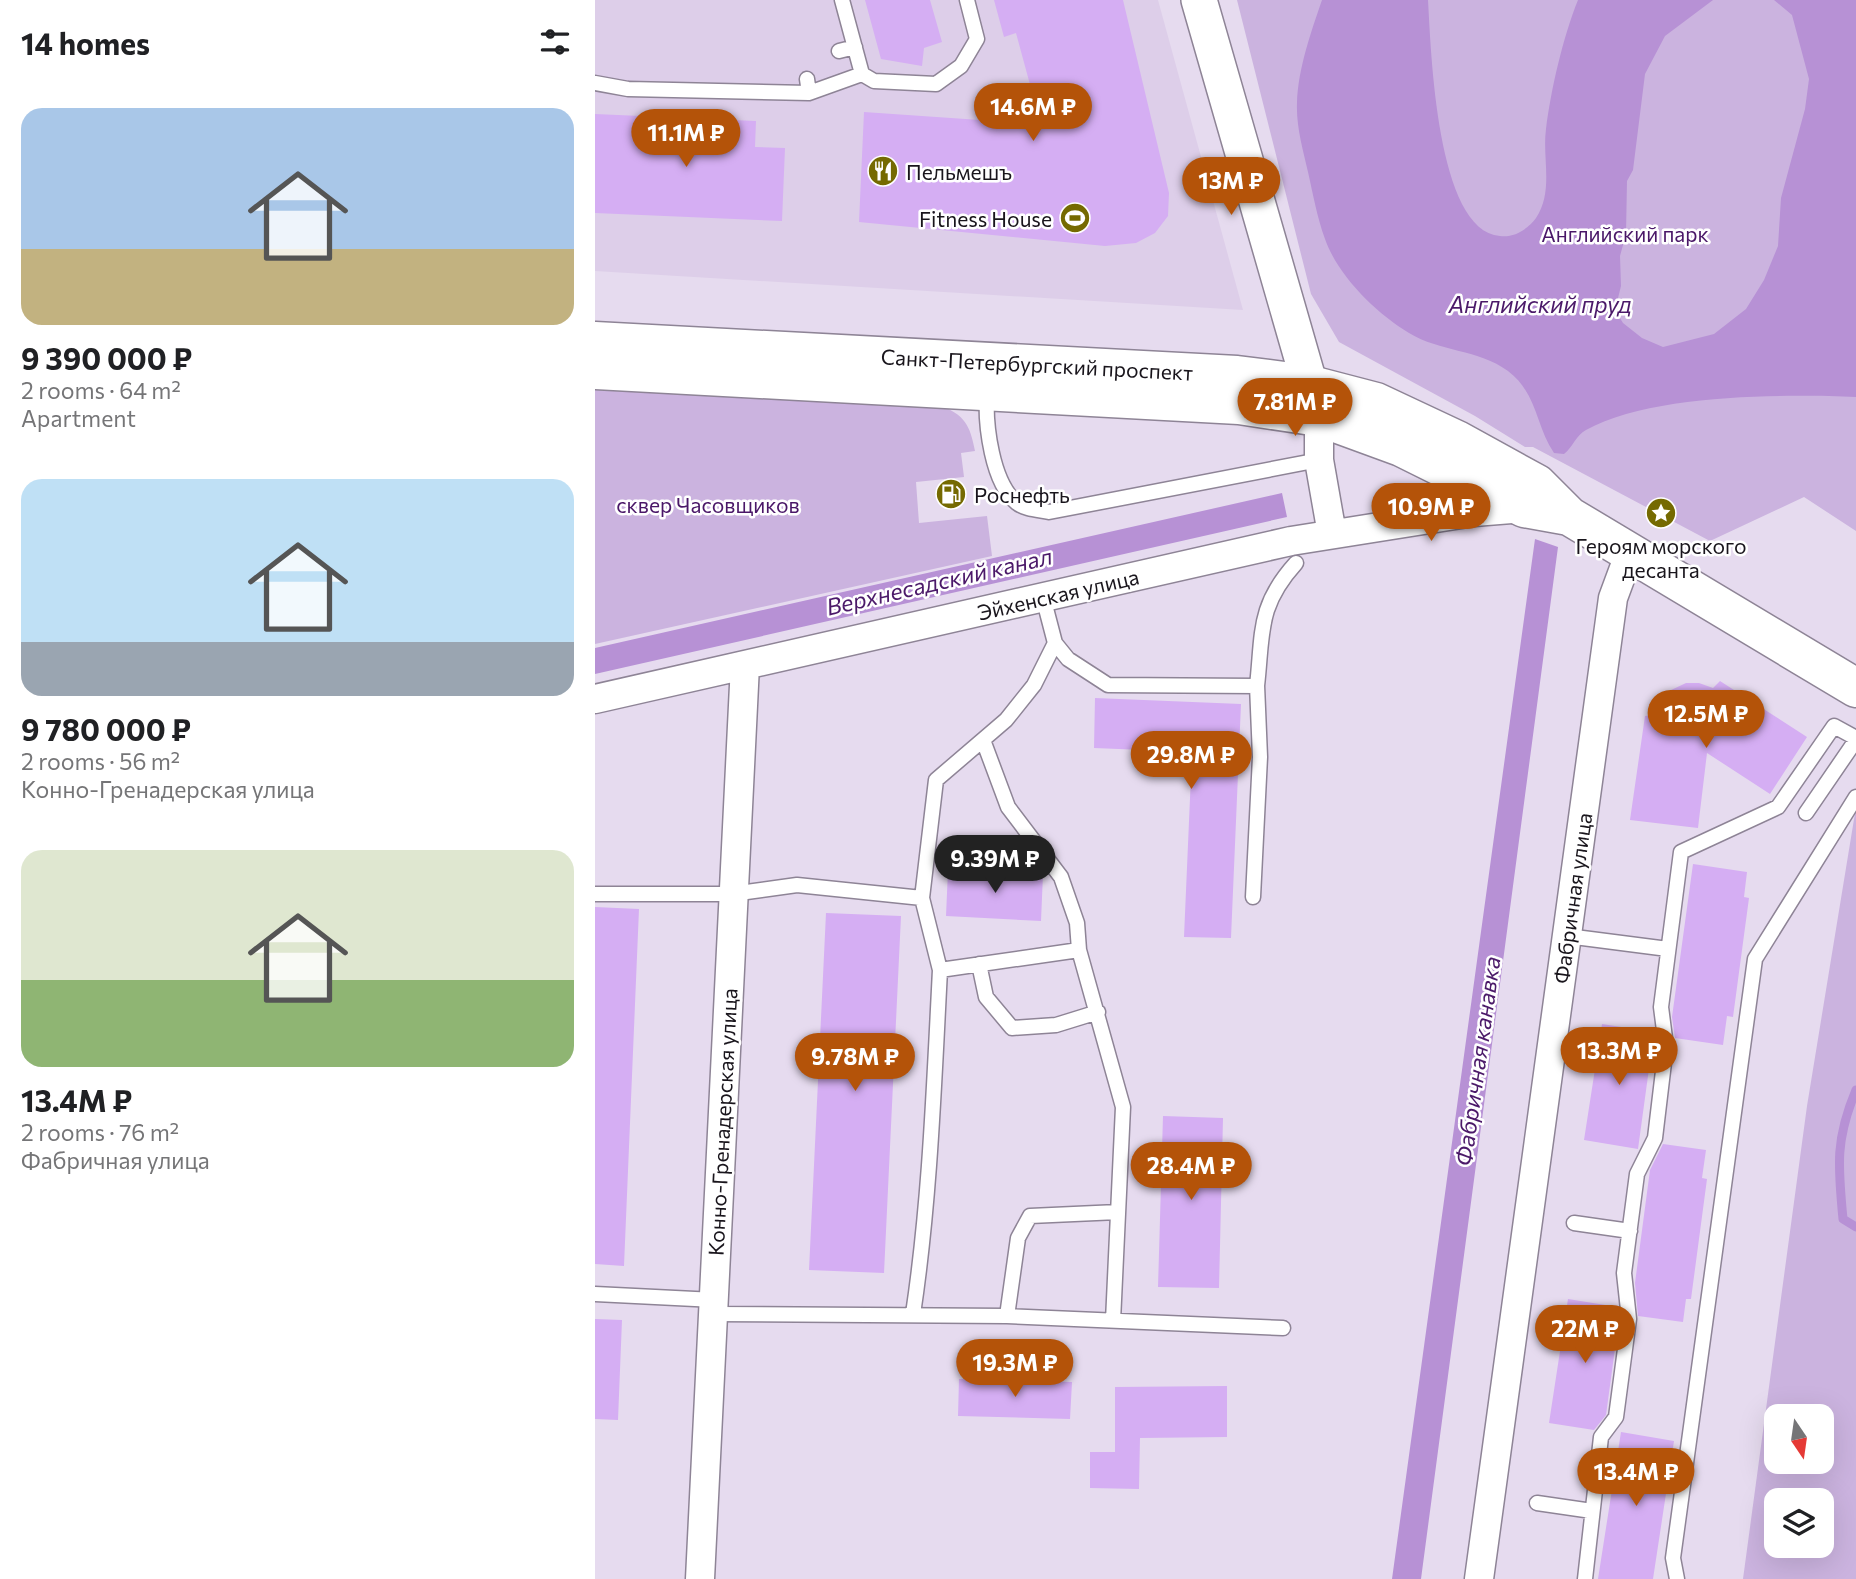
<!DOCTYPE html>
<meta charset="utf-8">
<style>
:root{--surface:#fff;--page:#f6f6f6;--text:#202124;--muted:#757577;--accent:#b45309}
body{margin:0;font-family:Commissioner,sans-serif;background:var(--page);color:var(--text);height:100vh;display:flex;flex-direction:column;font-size:26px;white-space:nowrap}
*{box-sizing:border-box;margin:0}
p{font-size:23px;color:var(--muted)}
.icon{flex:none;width:38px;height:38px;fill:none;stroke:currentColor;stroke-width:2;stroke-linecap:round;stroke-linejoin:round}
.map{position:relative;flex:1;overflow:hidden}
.panel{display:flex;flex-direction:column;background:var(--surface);width:595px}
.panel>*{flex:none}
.needle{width:46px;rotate:167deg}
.fabs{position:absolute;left:1169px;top:1404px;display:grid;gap:14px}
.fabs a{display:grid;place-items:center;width:70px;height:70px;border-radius:14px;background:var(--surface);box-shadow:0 7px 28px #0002;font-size:35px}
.price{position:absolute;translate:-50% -60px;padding:0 16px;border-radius:24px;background:var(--accent);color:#fff;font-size:23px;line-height:46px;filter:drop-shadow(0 2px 4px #0008)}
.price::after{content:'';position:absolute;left:50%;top:42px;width:21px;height:16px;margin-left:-10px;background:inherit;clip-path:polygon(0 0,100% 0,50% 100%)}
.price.active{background:#222;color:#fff}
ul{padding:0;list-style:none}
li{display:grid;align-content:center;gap:14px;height:371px;padding:0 21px}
li span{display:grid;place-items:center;height:217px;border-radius:21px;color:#555}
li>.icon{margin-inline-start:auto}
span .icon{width:126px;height:126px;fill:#fffc;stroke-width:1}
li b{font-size:30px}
h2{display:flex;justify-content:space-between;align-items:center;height:84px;padding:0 21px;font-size:30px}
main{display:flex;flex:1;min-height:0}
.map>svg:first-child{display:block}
.built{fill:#ddcee9}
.green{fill:#cbb3df;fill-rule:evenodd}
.water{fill:#b791d5}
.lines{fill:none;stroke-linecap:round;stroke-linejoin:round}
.stream{stroke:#b791d5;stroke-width:9}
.building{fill:#d5aef3}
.service-casing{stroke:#8e8496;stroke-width:17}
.minor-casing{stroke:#8e8496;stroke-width:31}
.tertiary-casing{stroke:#8e8496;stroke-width:38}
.primary-casing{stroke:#8e8496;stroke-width:41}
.service{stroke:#fff;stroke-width:14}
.minor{stroke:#fff;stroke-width:28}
.tertiary{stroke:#fff;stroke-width:35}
.primary{stroke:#fff;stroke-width:38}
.labels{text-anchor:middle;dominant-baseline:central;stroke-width:5;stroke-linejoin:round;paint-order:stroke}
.poi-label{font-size:21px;fill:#19151c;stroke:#fff;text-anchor:start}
.park-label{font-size:21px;fill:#4a1768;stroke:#fff}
.street-label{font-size:21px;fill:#19151c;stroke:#fff}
.water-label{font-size:23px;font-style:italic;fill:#4b1969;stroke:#fff}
</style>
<main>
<section class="panel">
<h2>14 homes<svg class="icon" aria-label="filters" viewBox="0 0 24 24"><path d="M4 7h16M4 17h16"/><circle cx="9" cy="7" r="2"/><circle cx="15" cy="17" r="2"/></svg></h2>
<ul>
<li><span style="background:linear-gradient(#a9c7e8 65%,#c2b280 0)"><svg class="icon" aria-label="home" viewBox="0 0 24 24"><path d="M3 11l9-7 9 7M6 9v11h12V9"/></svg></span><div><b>9 390 000 ₽</b><p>2 rooms · 64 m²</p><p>Apartment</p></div></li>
<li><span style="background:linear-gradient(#bfe0f5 75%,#9aa5b1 0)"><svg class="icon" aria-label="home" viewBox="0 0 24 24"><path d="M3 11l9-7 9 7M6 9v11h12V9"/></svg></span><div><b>9 780 000 ₽</b><p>2 rooms · 56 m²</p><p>Конно-Гренадерская улица</p></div></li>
<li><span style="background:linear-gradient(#dfe7d0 60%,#8fb573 0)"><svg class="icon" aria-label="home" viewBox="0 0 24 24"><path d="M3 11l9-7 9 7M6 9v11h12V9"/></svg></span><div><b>13.4M ₽</b><p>2 rooms · 76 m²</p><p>Фабричная улица</p></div></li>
</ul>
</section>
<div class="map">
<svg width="1261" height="1579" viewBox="0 0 1261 1579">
<rect width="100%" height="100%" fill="#e6dbef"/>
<path class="built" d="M0,0h563l85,310 -648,-39z"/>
<path class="green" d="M642,0h619v531l-52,-34 -94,44 -177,-94h-8l-50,-31 -136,-74 -28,-48z
M0,386l344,19c26,10 31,20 36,46l-14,2 3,24 -48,5 3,41 68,-7 5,40 -397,88z
M1261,807v772h-113l64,-473zM1181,1416h46v45h-46zM1181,1500h46v45h-46z"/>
<path class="water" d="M727,0h106c3,49 8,231 72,236 14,2 28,-7 36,-18 18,-27 6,-60 10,-89 5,-40 17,-92 32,-129h135l-48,36 -20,38 -12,96 -6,11 -1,53 -6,22 1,30 -6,24 8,13 19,15 21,9 51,-13 32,-25 18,-29 14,-34 3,-48 24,-89 4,-30 -17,-64 -18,-15h82v397c-75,-3 -205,-3 -270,33 -10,5 -13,17 -22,24l-10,-1c-19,-28 -16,-59 -46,-82 -30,-22 -68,-19 -99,-38 -33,-20 -71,-57 -84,-94 -8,-22 -12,-45 -17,-67 -5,-22 -12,-46 -11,-69 1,-34 14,-71 25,-103z
M687,493l5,24 -692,157v-26z
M940,539l23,8 -137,1032h-29z"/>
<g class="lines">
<path class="stream" d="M1261,1090c-21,50 -18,76 -13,129l13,8"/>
</g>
<path class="building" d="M270,0h65l12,42 -18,6 -2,18 -41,-7z
M399,0h129l46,193 -1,23 -13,17 -19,10 -31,3 -246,-24 5,-110 145,10 23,-30 -16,-59 -12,4z
M0,114l161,7 -1,26 30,1 -3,73 -187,-8z
M1125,681l87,56 -37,57 -63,-41 -9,75 -68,-8 15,-104 10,-1 5,-13 9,-11 17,-8h13l14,5z
M500,698l146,6 -10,234 -47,-1 8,-185 -98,-4z
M1098,864l54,8 -3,25 5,1 -16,119 -6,-1 -4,29 -48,-7 -3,-21z
M353,870l95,4 -2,47 -95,-5z
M0,907l44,2 -15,357 -29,-2z
M231,913l75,3 -17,357 -75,-3z
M1007,1024l52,8 -16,117 -54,-9z
M568,1116l60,2 -4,170 -61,-1z
M1068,1144l43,6 -4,28 5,1 -16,120h-5l-3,23 -45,-6 -3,-33 15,-113z
M973,1299l50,8 1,12 -13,96 -12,15 -45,-7z
M0,1319l27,1 -4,100 -23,-1z
M364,1379l113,3 -2,37 -112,-3z
M632,1386v51l-87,1 -1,51 -49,-1v-36h25v-65z
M1026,1432l53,9 -21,138h-55z"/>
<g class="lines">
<g class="service-casing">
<path id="service" d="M247,0l20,74
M244,51l16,-4
M212,79l2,14
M0,83l33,6 181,4 53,-19 12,7 62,3 25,-18 16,-27 -10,-39
M392,394c-2,31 5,89 30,109 7,6 23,7 32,9l270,-52
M448,597l12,46 -21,42 -28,35 -70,60 -14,118 18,72 139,-20
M460,643l13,16 40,26 149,1c6,-53 0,-80 39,-123
M388,740l25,67 53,70 16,46 2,27 44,157 -10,214
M1211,813l50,-73
M0,894h137l65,-9 125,13
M658,897l7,-140 -3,-72
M972,936l101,13
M384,964l7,33 26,31 44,-3 42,-13
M979,1223l56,8
M0,1294l120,6
M119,1314l293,2 276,12
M318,1314c17,-113 21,-230 27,-344
M412,1316l11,-78 12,-22 88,-4
M942,1503l55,8
M990,1579l16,-142 15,-20 13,-98 -5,-46 13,-99 18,-36 11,-92 -5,-39 20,-155 97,-45 56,-81 22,12
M1082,1579l-4,-21 82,-599 101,-162"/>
</g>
<g class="minor-casing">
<path id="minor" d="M724,417v43l13,74
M0,699l696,-158 183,-29 50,-4
M105,1579l45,-914
M884,1579l134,-981 17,-46"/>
</g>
<g class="tertiary-casing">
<path id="tertiary" d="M604,0l118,410"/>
</g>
<g class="primary-casing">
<path id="primary" d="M0,341l642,34 70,9 69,18 81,38 80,44 32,32 287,172
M0,370l644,35 80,12 82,30 123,61 45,8"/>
</g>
<use href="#service" class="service"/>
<use href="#minor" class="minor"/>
<use href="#tertiary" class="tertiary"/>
<use href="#primary" class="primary"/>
</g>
<defs>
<g id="restaurant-disc" transform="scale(1.575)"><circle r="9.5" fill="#756a01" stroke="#fff"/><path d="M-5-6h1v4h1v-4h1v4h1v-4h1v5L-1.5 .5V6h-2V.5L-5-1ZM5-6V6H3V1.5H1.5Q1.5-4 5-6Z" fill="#fff"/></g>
<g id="stadium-disc" transform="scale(1.575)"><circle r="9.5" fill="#756a01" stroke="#fff"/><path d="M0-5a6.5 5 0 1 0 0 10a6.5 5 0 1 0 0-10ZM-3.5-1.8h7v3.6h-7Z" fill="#fff"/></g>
<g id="fuel-disc" transform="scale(1.575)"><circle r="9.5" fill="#756a01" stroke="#fff"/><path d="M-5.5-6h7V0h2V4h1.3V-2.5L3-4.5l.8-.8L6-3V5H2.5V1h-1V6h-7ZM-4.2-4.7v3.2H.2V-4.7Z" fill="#fff"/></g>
<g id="sight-disc" transform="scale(1.575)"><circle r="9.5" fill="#756a01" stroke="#fff"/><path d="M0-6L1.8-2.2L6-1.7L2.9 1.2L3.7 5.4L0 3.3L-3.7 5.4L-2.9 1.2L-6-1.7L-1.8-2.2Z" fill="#fff"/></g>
</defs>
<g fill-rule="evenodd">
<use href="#restaurant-disc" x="288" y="171"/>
<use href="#stadium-disc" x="480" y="218"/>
<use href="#fuel-disc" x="356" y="494"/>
<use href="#sight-disc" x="1066" y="513"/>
</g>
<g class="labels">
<g class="poi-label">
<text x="311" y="171">Пельмешъ</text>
<text x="457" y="218" text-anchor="end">Fitness House</text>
<text x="379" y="494">Роснефть</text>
<text x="1066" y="545" text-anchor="middle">Героям морского<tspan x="1066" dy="24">десанта</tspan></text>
</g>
<g class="park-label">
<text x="1030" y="233">Английский парк</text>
<text x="113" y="504">сквер Часовщиков</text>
</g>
<g class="street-label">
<text transform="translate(442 364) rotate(3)">Санкт-Петербургский проспект</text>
<text transform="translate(463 594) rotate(-13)">Эйхенская улица</text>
<text transform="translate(977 898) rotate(-82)">Фабричная улица</text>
<text transform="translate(127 1122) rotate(-87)">Конно-Гренадерская улица</text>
</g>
<g class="water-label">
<text x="945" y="304">Английский пруд</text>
<text transform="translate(344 581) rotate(-13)">Верхнесадский канал</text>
<text transform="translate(882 1061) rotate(-82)">Фабричная канавка</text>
</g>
</g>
</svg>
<div class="fabs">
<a><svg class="needle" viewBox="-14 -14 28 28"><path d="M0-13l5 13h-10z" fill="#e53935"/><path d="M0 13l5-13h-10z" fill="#757577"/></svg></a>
<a><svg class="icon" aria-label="layers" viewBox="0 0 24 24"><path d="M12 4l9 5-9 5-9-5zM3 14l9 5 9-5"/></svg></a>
</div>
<b class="price" style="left:438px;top:143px">14.6M ₽</b>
<b class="price" style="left:91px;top:169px">11.1M ₽</b>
<b class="price" style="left:636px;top:217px">13M ₽</b>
<b class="price" style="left:700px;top:438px">7.81M ₽</b>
<b class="price" style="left:836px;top:543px">10.9M ₽</b>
<b class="price" style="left:1111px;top:750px">12.5M ₽</b>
<b class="price" style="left:596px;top:791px">29.8M ₽</b>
<b class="price active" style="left:400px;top:895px">9.39M ₽</b>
<b class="price" style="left:1024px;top:1087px">13.3M ₽</b>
<b class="price" style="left:260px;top:1093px">9.78M ₽</b>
<b class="price" style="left:596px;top:1202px">28.4M ₽</b>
<b class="price" style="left:990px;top:1365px">22M ₽</b>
<b class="price" style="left:420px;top:1399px">19.3M ₽</b>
<b class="price" style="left:1041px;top:1508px">13.4M ₽</b>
</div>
</main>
